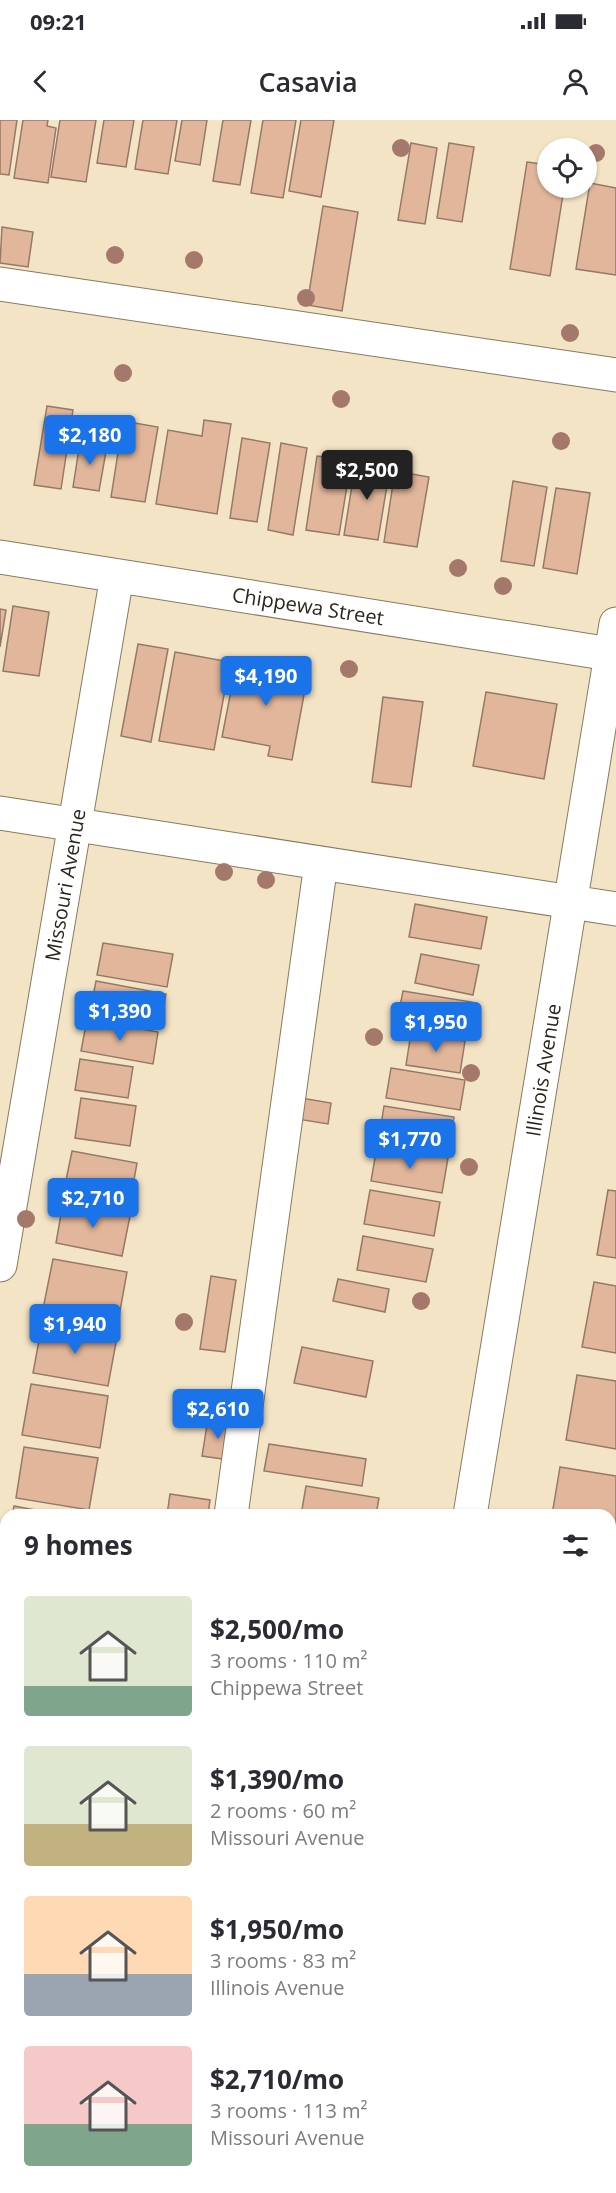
<!DOCTYPE html>
<meta charset="utf-8">
<style>
:root{--surface:#fff;--page:#f7f7f7;--text:#2b2b33;--muted:#7c7c81;--accent:#1a73e8}
body{margin:0;font-family:"Open Sans",sans-serif;background:var(--page);color:var(--text);height:100vh;display:flex;flex-direction:column;font-size:22px;white-space:nowrap}
*{box-sizing:border-box;margin:0}
p{font-size:20px;color:var(--muted)}
.icon{flex:none;width:33px;height:33px;fill:none;stroke:currentColor;stroke-width:2;stroke-linecap:round;stroke-linejoin:round}
.map{position:relative;flex:1;overflow:hidden}
.drawer{position:absolute;left:0px;top:1389px;width:616px;height:684px;display:flex;flex-direction:column;background:var(--surface);border-radius:18px 18px 0 0;box-shadow:0 2px 4px #0004}
.drawer>*{flex:none}
.buttons{position:absolute;left:537px;top:18px;display:grid;gap:12px}
.buttons a{display:grid;place-items:center;width:60px;height:60px;border-radius:50%;background:var(--surface);box-shadow:0 2px 4px #0004;font-size:30px}
.price{position:absolute;translate:-50% -51px;padding:0 14px;border-radius:6px;background:var(--accent);color:#fff;font-size:20px;line-height:39px;filter:drop-shadow(0 2px 3px #0008)}
.price::after{content:'';position:absolute;left:50%;top:36px;width:18px;height:14px;margin-left:-9px;background:inherit;clip-path:polygon(0 0,100% 0,50% 100%)}
.price.active{background:#222;color:#fff}
ul{padding:0;list-style:none}
li{display:flex;align-items:center;gap:18px;height:150px;padding:0 24px}
li span{display:grid;place-items:center;flex:none;width:168px;height:120px;border-radius:6px;color:#555}
li>.icon{margin-inline-start:auto}
span .icon{width:72px;height:72px;fill:#fffc;stroke-width:1}
li b{font-size:26px}
h2{display:flex;justify-content:space-between;align-items:center;height:72px;padding:0 24px;font-size:26px}
.status{display:flex;justify-content:space-between;align-items:center;height:42px;padding:0 30px;background:var(--surface);direction:ltr}
.status svg{height:16px;fill:currentColor}
header{display:flex;justify-content:space-between;align-items:center;height:78px;padding:0 24px;background:var(--surface);font-size:27px;font-weight:600}
.map>svg:first-child{display:block}
.building{fill:#e2b69b;stroke:#957968;stroke-width:1.5}
.lines{fill:none;stroke-linecap:round;stroke-linejoin:round}
.minor-casing{stroke:#887a5f;stroke-width:35}
.minor{stroke:#fff;stroke-width:33}
.tree{fill:#a4796b}
.labels{text-anchor:middle;dominant-baseline:central;stroke-width:6;stroke-linejoin:round;paint-order:stroke}
.street-label{font-size:20px;fill:#2c261b;stroke:#fff}
</style>
<div class="status"><b>09:21</b><svg viewBox="0 0 49 12"><path d="M0 12V9h3v3zM5 12V6h3v6zM10 12V3h3v9zM15 12V0h3v12zM26 1h20v11H26zM47 4h2v5h-2z"/></svg></div>
<header><svg class="icon" aria-label="back" viewBox="0 0 24 24"><path d="M15 5l-7 7 7 7"/></svg>Casavia<svg class="icon" aria-label="person" viewBox="0 0 24 24"><circle cx="12" cy="8" r="4"/><path d="M4 21q1-7 8-7t8 7"/></svg></header>
<div class="map">
<svg width="616" height="2073" viewBox="0 0 616 2073">
<rect width="100%" height="100%" fill="#f4e4c6"/>
<path class="building" d="M0,0h17l-8,55 -9,-1z
M23,0h25l-1,6 9,2 -8,55 -34,-5z
M60,0h36l-10,62 -35,-5z
M104,0h30l-8,47 -29,-4z
M143,0h34l-9,54 -33,-5z
M182,0h25l-7,45 -25,-4z
M223,0h28l-11,65 -27,-4z
M263,0h33l-13,78 -32,-5z
M301,0h33l-13,77 -32,-6z
M411,23l26,5 -12,76 -27,-4z
M449,23l25,4 -12,75 -25,-4z
M527,42l21,3v23h16l-14,88 -40,-7z
M590,63l26,5v87l-40,-6z
M323,86l35,6 -16,99 -35,-6z
M2,107l31,5 -5,35 -28,-4z
M47,286l26,4 -12,79 -27,-4z
M204,300l27,4 -14,90 -61,-10 12,-74 34,6z
M123,301l35,6 -13,75 -34,-5z
M242,318l28,5 -13,79 -27,-4z
M80,322l27,4 -8,45 -26,-4z
M281,323l26,5 -14,87 -25,-5z
M317,336l34,5 -12,74 -33,-5z
M356,341l34,6 -12,73 -34,-5z
M395,351l34,6 -12,70 -33,-5z
M513,361l34,6 -13,79 -33,-5z
M556,368l34,5 -13,81 -34,-6z
M13,486l36,6 -10,64 -36,-5z
M0,489l6,1 -6,37z
M138,524l30,5 -17,93 -30,-6z
M175,532l55,10 -16,88 -55,-9z
M237,540l71,13 -16,87 -24,-4 2,-10 -48,-9z
M486,572l71,12 -13,75 -71,-13z
M383,577l40,5 -12,85 -39,-5z
M415,784l72,13 -6,32 -72,-12z
M103,823l70,11 -6,33 -70,-12z
M421,834l58,11 -6,30 -58,-12z
M96,861l70,13 -6,32 -70,-15z
M403,871l69,11 -5,31 -70,-12z
M87,899l71,13 -5,32 -72,-13z
M411,913l54,8 -5,32 -54,-8z
M80,939l53,8 -5,31 -53,-8z
M391,948l74,12 -5,30 -74,-12z
M81,978l55,8 -6,40 -55,-8z
M301,978l30,5 -3,21 -31,-5z
M384,986l70,11 -5,32 -70,-11z
M377,1026l71,12 -6,35 -71,-12z
M72,1031l65,12 -7,39 -66,-12z
M370,1070l70,12 -6,34 -70,-12z
M608,1070l8,1v67l-19,-3z
M63,1083l67,13 -8,40 -66,-13z
M363,1116l70,13 -7,33 -69,-12z
M53,1139l74,13 -9,50 -75,-13z
M211,1156l25,4 -11,72 -25,-3z
M338,1159l51,10 -4,23 -52,-11z
M594,1162l22,4v67l-34,-6z
M42,1204l75,13 -9,49 -75,-13z
M302,1227l71,14 -7,36 -72,-14z
M577,1255l39,6v68l-50,-9z
M31,1264l77,12 -8,52 -78,-13z
M208,1299l27,4 -6,37 -27,-4z
M269,1324l97,15 -4,27 -98,-15z
M24,1327l74,11 -9,52 -73,-12z
M560,1347l56,9v67l-6,-1v-27h-58z
M306,1366l73,12 -3,17h-75z
M170,1374l40,6 -2,15h-41z
M14,1386l48,9h-50z
M610,1452l6,1v68l-6,-1z
M0,1537h6v42h-6z
M0,1630h6v35l-6,-1z
M0,1668l6,1v33l-6,-1z
M610,1691l6,1v49h-6z
M0,1709l6,1v35l-6,-1z
M0,1749l6,1v25l-6,-1z
M0,1787l6,1v29l-6,-1z
M0,1829h6v41l-6,-1z
M0,1922l6,1v43l-6,-1z
M189,2067h69l20,3 -1,3h-89z"/>
<g class="lines">
<g class="minor-casing">
<path id="minor" d="M0,164l616,91
M0,437l616,98
M0,693l616,96
M0,1145l117,-689
M231,1395l90,-652
M470,1395l146,-891
M0,1493l6,1
M610,1582l6,1
M99,2073l1,-6
M358,2073l1,-6
M611,2073l5,-27"/>
</g>
<use href="#minor" class="minor"/>
</g>
<g class="tree">
<circle cx="401" cy="28" r="9"/>
<circle cx="596" cy="33" r="9"/>
<circle cx="115" cy="135" r="9"/>
<circle cx="194" cy="140" r="9"/>
<circle cx="306" cy="178" r="9"/>
<circle cx="570" cy="213" r="9"/>
<circle cx="123" cy="253" r="9"/>
<circle cx="341" cy="279" r="9"/>
<circle cx="561" cy="321" r="9"/>
<circle cx="458" cy="448" r="9"/>
<circle cx="503" cy="466" r="9"/>
<circle cx="349" cy="549" r="9"/>
<circle cx="224" cy="752" r="9"/>
<circle cx="266" cy="760" r="9"/>
<circle cx="374" cy="917" r="9"/>
<circle cx="471" cy="953" r="9"/>
<circle cx="469" cy="1047" r="9"/>
<circle cx="26" cy="1099" r="9"/>
<circle cx="421" cy="1181" r="9"/>
<circle cx="184" cy="1202" r="9"/>
</g>
<g class="labels">
<g class="street-label">
<text transform="translate(308 486) rotate(9)">Chippewa Street</text>
<text transform="translate(65 765) rotate(-80)">Missouri Avenue</text>
<text transform="translate(543 950) rotate(-81)">Illinois Avenue</text>
</g>
</g>
</svg>
<div class="buttons">
<a><svg class="icon" aria-label="locate" viewBox="0 0 24 24"><circle cx="12" cy="12" r="6"/><path d="M12 2v4M12 18v4M2 12h4M18 12h4"/></svg></a>
</div>
<b class="price" style="left:90px;top:346px">$2,180</b>
<b class="price active" style="left:367px;top:381px">$2,500</b>
<b class="price" style="left:266px;top:587px">$4,190</b>
<b class="price" style="left:120px;top:922px">$1,390</b>
<b class="price" style="left:436px;top:933px">$1,950</b>
<b class="price" style="left:410px;top:1050px">$1,770</b>
<b class="price" style="left:93px;top:1109px">$2,710</b>
<b class="price" style="left:75px;top:1235px">$1,940</b>
<b class="price" style="left:218px;top:1320px">$2,610</b>
<section class="drawer">
<h2>9 homes<svg class="icon" aria-label="filters" viewBox="0 0 24 24"><path d="M4 7h16M4 17h16"/><circle cx="9" cy="7" r="2"/><circle cx="15" cy="17" r="2"/></svg></h2>
<ul>
<li><span style="background:linear-gradient(#dfe7d0 75%,#7fa58c 0)"><svg class="icon" aria-label="home" viewBox="0 0 24 24"><path d="M3 11l9-7 9 7M6 9v11h12V9"/></svg></span><div><b>$2,500/mo</b><p>3 rooms · 110 m²</p><p>Chippewa Street</p></div></li>
<li><span style="background:linear-gradient(#dfe7d0 65%,#c2b280 0)"><svg class="icon" aria-label="home" viewBox="0 0 24 24"><path d="M3 11l9-7 9 7M6 9v11h12V9"/></svg></span><div><b>$1,390/mo</b><p>2 rooms · 60 m²</p><p>Missouri Avenue</p></div></li>
<li><span style="background:linear-gradient(#ffd9b3 65%,#9aa5b1 0)"><svg class="icon" aria-label="home" viewBox="0 0 24 24"><path d="M3 11l9-7 9 7M6 9v11h12V9"/></svg></span><div><b>$1,950/mo</b><p>3 rooms · 83 m²</p><p>Illinois Avenue</p></div></li>
<li><span style="background:linear-gradient(#f6c9c9 65%,#7fa58c 0)"><svg class="icon" aria-label="home" viewBox="0 0 24 24"><path d="M3 11l9-7 9 7M6 9v11h12V9"/></svg></span><div><b>$2,710/mo</b><p>3 rooms · 113 m²</p><p>Missouri Avenue</p></div></li>
</ul>
</section>
</div>
